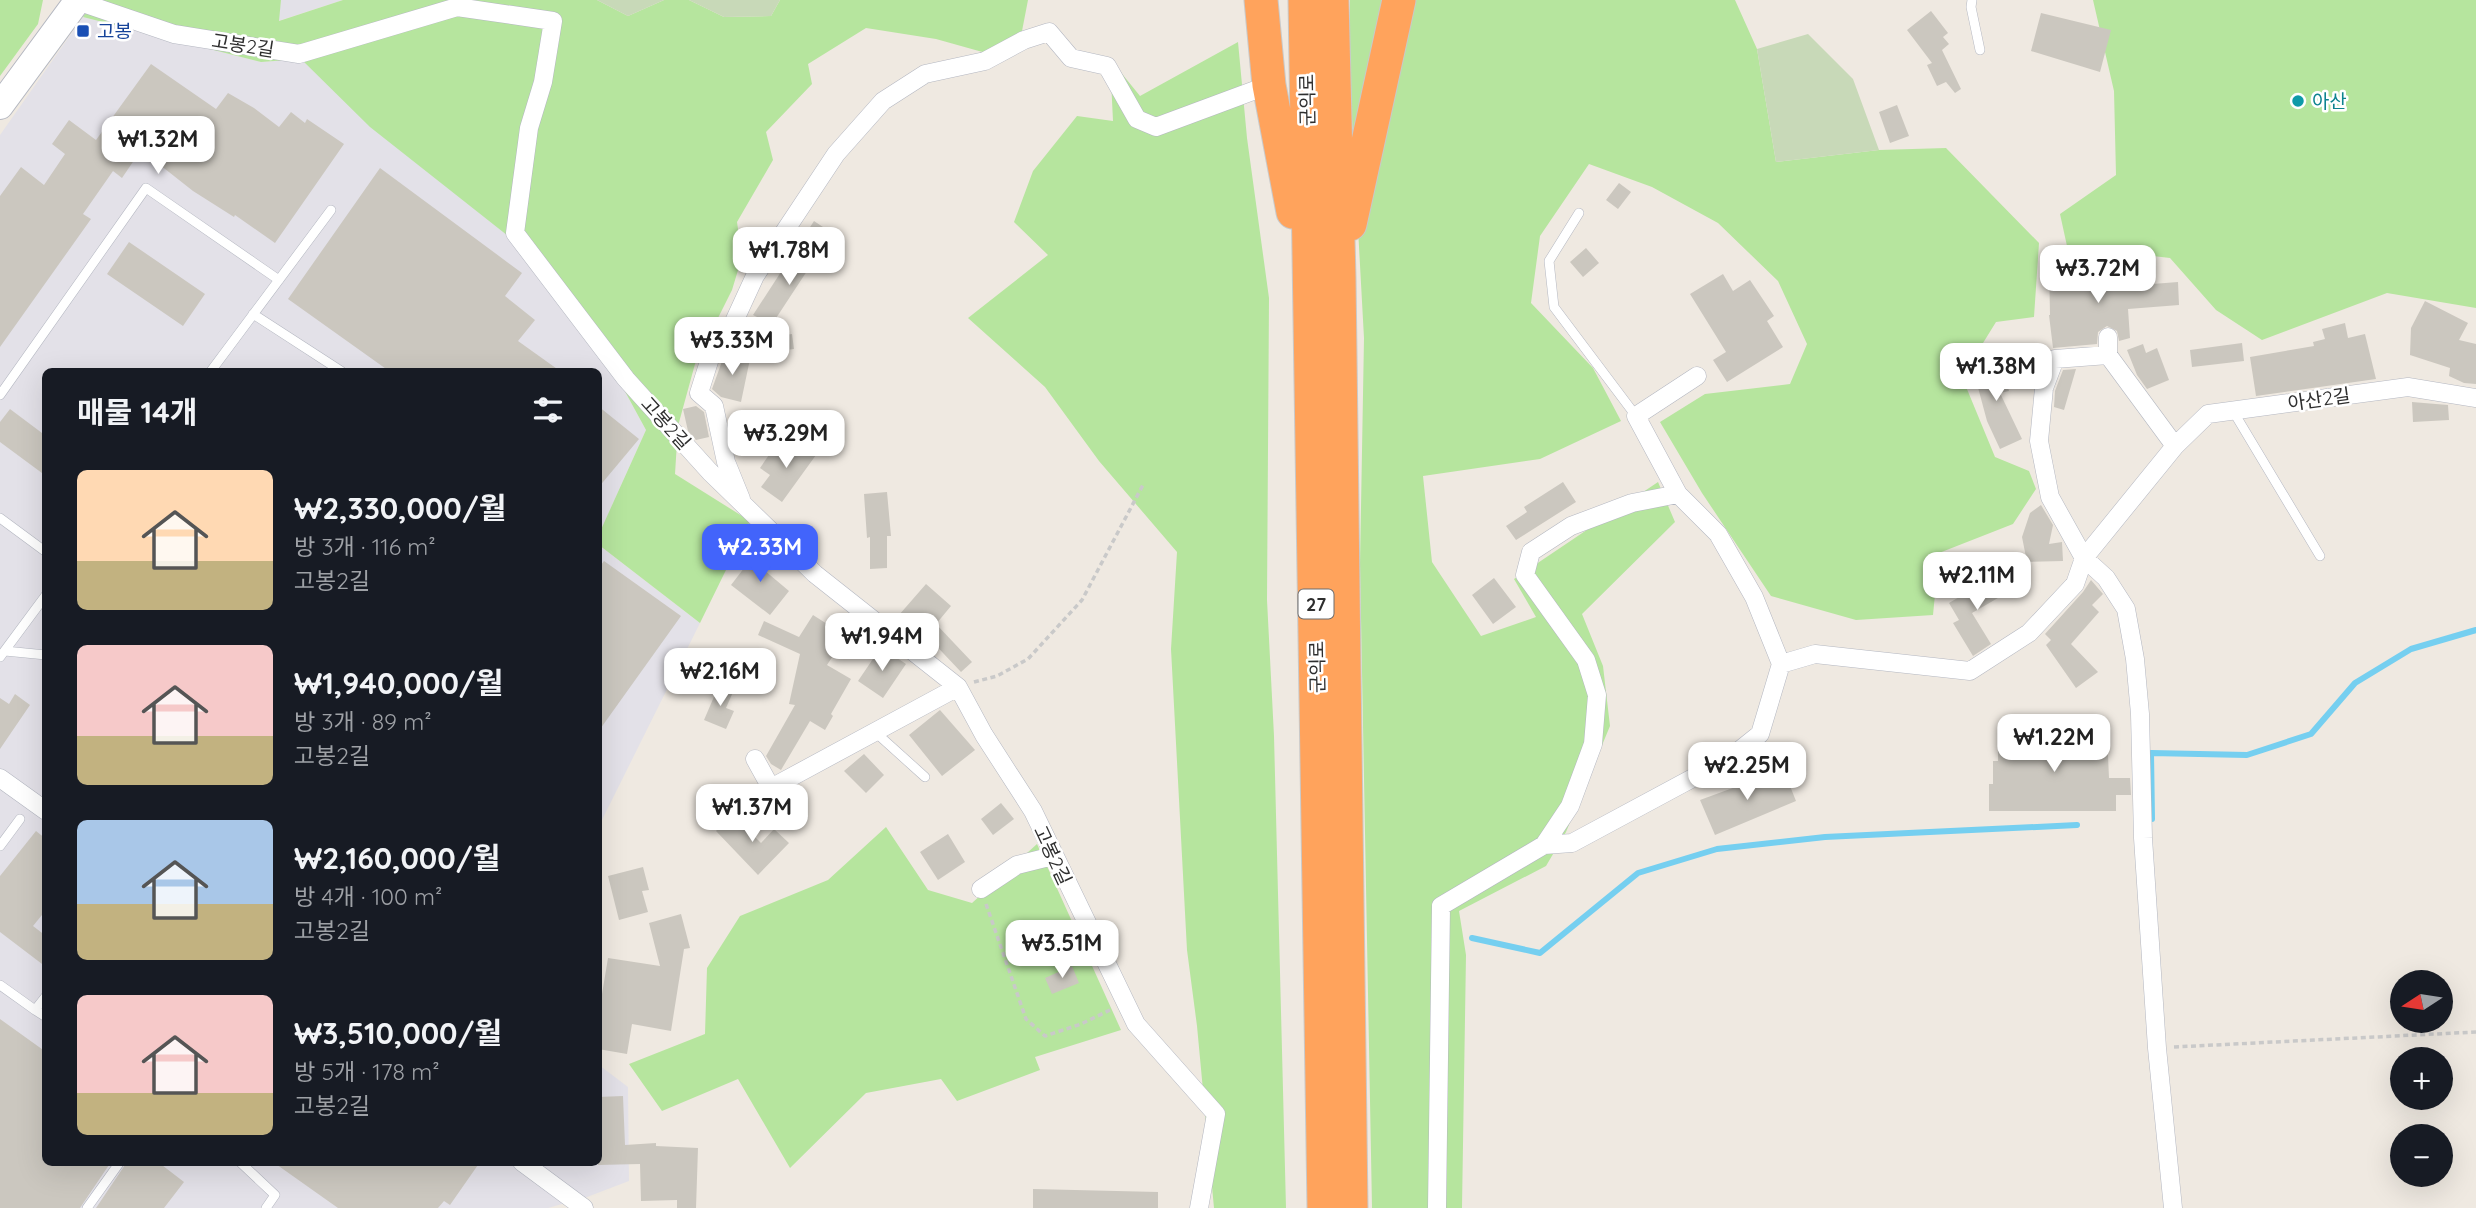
<!DOCTYPE html>
<html lang="ko">
<meta charset="utf-8">
<style>
:root{--surface:#171b24;--page:#242831;--text:#f1f3f6;--muted:#9ea1a6;--accent:#4264fb}
body{margin:0;font-family:Quicksand,"Noto Sans KR",sans-serif;background:var(--page);color:var(--text);height:100vh;display:flex;flex-direction:column;font-size:26px;white-space:nowrap}
*{box-sizing:border-box;margin:0}
p{font-size:23px;color:var(--muted)}
.icon{flex:none;width:38px;height:38px;fill:none;stroke:currentColor;stroke-width:2;stroke-linecap:round;stroke-linejoin:round}
.map{position:relative;flex:1;overflow:hidden}
.panel{position:absolute;left:42px;top:368px;width:560px;height:798px;display:flex;flex-direction:column;background:var(--surface);border-radius:10px;box-shadow:0 7px 28px #0002}
.panel>*{flex:none}
.needle{width:46px;rotate:258deg}
.tools{position:absolute;left:2390px;top:970px;display:grid;gap:14px}
.tools a{display:grid;place-items:center;width:63px;height:63px;border-radius:50%;background:var(--surface);box-shadow:0 7px 28px #0002;font-size:35px}
.price{position:absolute;translate:-50% -60px;padding:0 16px;border-radius:14px;background:#fff;color:#222;font-size:23px;line-height:46px;filter:drop-shadow(0 2px 4px #0008)}
.price::after{content:'';position:absolute;left:50%;top:42px;width:21px;height:16px;margin-left:-10px;background:inherit;clip-path:polygon(0 0,100% 0,50% 100%)}
.price.current{background:var(--accent);color:#fff}
ul{padding:0;list-style:none}
li{display:flex;align-items:center;gap:21px;height:175px;padding:0 35px}
li span{display:grid;place-items:center;flex:none;width:196px;height:140px;border-radius:10px;color:#555}
li>.icon{margin-inline-start:auto}
span .icon{width:84px;height:84px;fill:#fffc;stroke-width:1}
li b{font-size:30px}
h2{display:flex;justify-content:space-between;align-items:center;height:84px;padding:0 35px;font-size:30px}
.map>svg:first-child{display:block}
.industrial{fill:#e3e1e8}
.green{fill:#b6e59e}
.cemetery{fill:#c8d9b8}
.lines{fill:none;stroke-linecap:round;stroke-linejoin:round}
.stream{stroke:#75cff0;stroke-width:6}
.building{fill:#cbc7bf}
.lane-casing{stroke:#b4b7c1;stroke-width:10}
.street-casing{stroke:#b4b7c1;stroke-width:19}
.secondary-casing{stroke:#b4b7c1;stroke-width:28}
.highway-casing{stroke:#c9c9c9;stroke-width:35}
.path{stroke:#c9c9c9;stroke-width:3.5;stroke-dasharray:5 3.5;stroke-linecap:butt}
.lane{stroke:#fff;stroke-width:9}
.street{stroke:#fff;stroke-width:18}
.secondary{stroke:#fff;stroke-width:26}
.highway{stroke:#ffa35c;stroke-width:33}
.transit-dot{fill:#1a4fb4;stroke:#fff;stroke-width:2.5}
.culture-dot{fill:#0f9aa8;stroke:#fff;stroke-width:2.5}
.labels{text-anchor:middle;dominant-baseline:central;stroke-width:5;stroke-linejoin:round;paint-order:stroke}
.shield{fill:#fff;stroke:#6d6d6d;stroke-width:2}
.shield-label{font-size:18px;font-weight:bold;fill:#2e2e2e}
.transit-label{font-size:19px;fill:#164399;stroke:#fff;text-anchor:start}
.street-label{font-size:19px;fill:#2e2e2e;stroke:#fff}
.culture-label{font-size:19px;fill:#0d838f;stroke:#fff;text-anchor:start}
</style>
<div class="map">
<svg width="2476" height="1208" viewBox="0 0 2476 1208">
<rect width="100%" height="100%" fill="#efe9e1"/>
<path class="industrial" d="M281,0h62l-65,21z
M83,17l178,45 40,-3 211,180 110,147 24,44 -47,104 -1,-163h-552v791h552l1,-97 29,22 1,94 -42,16 -39,11h-548v-1073z
M599,545l101,78 -101,203z"/>
<path class="green" d="M0,0h43l-5,24 -38,52z
M94,0h187l-2,21 64,-21h254l31,16 36,-16h25l35,17 47,-1 9,-16h248l-6,31 -36,22 -50,-14 -70,-11 -58,36 4,20 -46,48 7,28 -36,62 5,35 -10,33 -37,74 -17,62 -3,48 75,47 -50,102 -101,-78v-11l47,-104 -24,-44 -110,-147 -142,-112 -69,-68 -40,3 -178,-45z
M1350,0h385l22,49 19,113 103,-12 67,-2 93,95 -5,74 -38,5 -34,55 33,80 34,14 7,18 -23,35 -74,29 -6,62 -77,5 -85,-24 -69,-103 -42,-71 45,-28 85,-10 17,-40 -29,-63 -60,-58 -66,-36 -63,-23 -49,72 -9,67 62,65 28,53 -81,38 -117,17 9,86 49,74 55,-19 -22,-38 144,-97 17,40 -93,92 21,52 7,60 -44,106 -20,34 -87,45 7,44 -4,253h-90l-12,-644 4,-226 -15,-274z
M2093,0h383v308l-89,-15 -125,47 -46,-30 -46,-52 -103,-12 -7,-32 56,-39 -2,-84z
M1238,42l9,96 22,160 -2,302 7,136 12,472h-72l-17,-182 -10,-76 -16,-301 6,-97 -78,-91 -54,-74 -77,-69 80,-63 -34,-33 19,-51 44,-55 36,5 -3,-62 30,37z
M886,827l42,63 44,13 65,-59 84,186 -86,27 5,13 -83,31 -16,-22 -75,14 -76,75 -52,-89 -76,32 -33,-47 76,-30 2,-66 33,-52 88,-36z"/>
<path class="cemetery" d="M597,0h67l-36,16z
M689,0h91l-9,16 -47,1z
M1808,34l45,45 26,71 -103,12 -19,-113z"/>
<g class="lines">
<path class="stream" d="M2152,819l-1,-66 96,2 64,-21 44,-51 56,-34 65,-19
M1472,938l68,15 98,-80 79,-24 108,-12 252,-12"/>
</g>
<path class="building" d="M1931,11l17,22 -5,4 6,7 -7,6 19,39 -6,4 -9,-11 -9,4 -10,-21 5,-2 -25,-33z
M2041,13l70,17 -11,42 -69,-21z
M151,64l65,45 12,-16 26,15 25,19 12,-15 14,11 2,-4 37,25 -69,99 -40,-28 -1,2 -41,-26 -52,-41 -19,28 -9,-7 -30,43 8,5 -91,128v-151l21,-29 23,18 21,-31 -13,-10 17,-24 27,20z
M1897,105l12,31 -19,7 -11,-31z
M380,168l142,105 -17,23 30,24 -17,21 42,30h-171l-101,-72z
M1619,183l12,9 -13,17 -12,-9z
M814,221l18,12 -69,105 29,-4 2,15 -31,4 -4,-35 -6,-3z
M129,242l76,52 -22,32 -76,-52z
M1586,248l13,15 -16,14 -13,-15z
M2081,263v18l45,-3 1,8 51,-4 1,23 -51,4 2,29 -11,3 -2,-10 -10,-5 -9,6 -1,12 -44,4 -4,-33h1l-1,-51z
M1723,274l10,17 17,-11 24,36 -7,5 16,26 -56,35 -14,-22 13,-8 -36,-58z
M2425,301l43,22 -9,17 17,4v40l-12,-1 -15,-7 1,-8 -40,-13 1,-27z
M2345,323l3,15 17,-4 11,45 -120,17 -6,-39 64,-11 -1,-4 12,-3 -3,-10z
M2242,343l2,18 -52,6 -2,-17z
M2143,344l3,9 11,-5 12,32 -22,9 -10,-14 -10,-25z
M725,353l25,6 -9,43 -20,-5 -9,-8z
M2000,360l9,31 -9,2 22,46 -22,10 -13,-28 -14,-52z
M2076,369l-12,41 -10,-3 1,-16 8,-21z
M2412,402l36,3 1,15 -36,2z
M598,406l41,33 -41,49z
M696,406l8,6 5,25 -13,3 -8,-9 -5,-22z
M10,409l36,27v40l-46,-34v-20z
M795,440l21,15 -34,47 -21,-15 9,-12 -10,-7 13,-19 10,8z
M1563,482l13,20 -60,38 -10,-14 21,-14 -3,-5z
M887,492l4,44h-4v32l-17,1v-32l-3,1 -3,-44z
M2041,505l12,20 -4,19 13,-2 1,19 -36,1 -5,-25 8,-24z
M758,550l14,10 -8,10 25,21 -19,24 -39,-30z
M604,561l77,55 -83,116v-163z
M2000,573l10,18 -38,22 19,31 -18,12 -20,-33 6,-3 -10,-17z
M1494,578l22,29 -23,17 -21,-29z
M2091,580l12,14 -11,11 7,7 -28,32 27,28 -22,16 -30,-43 5,-5 -6,-6 38,-42z
M926,584l25,22 -15,18 36,38 -11,10 -35,-37 -1,2 -26,-22z
M813,615l33,21 -19,29 24,14 -20,35 2,2 -8,14 -15,-9 -29,49 -10,-6 -5,-8 29,-51 -6,-1 11,-50 -42,-19 6,-14 35,16z
M881,647l25,17 -23,34 -25,-17z
M719,685l14,7 -7,16 8,3 -8,18 -22,-9z
M15,694l15,11 -30,44v-51l9,6z
M940,710l35,40 -33,26 -33,-41z
M1998,733h109l2,45h21l1,17h-15v16h-127v-27h4v-23h5z
M864,754l20,21 -18,18 -22,-22z
M1779,771l6,17 5,-2 6,15 -81,34 -15,-35z
M1001,803l13,16 -21,16 -12,-16z
M732,814l29,29 13,-14 15,14 -31,32 -42,-44z
M36,831l10,8v71l-13,16 13,10v31l-46,-35v-56z
M948,834l17,28 -27,18 -18,-28z
M643,867l6,23 -7,1 6,21 -29,8 -11,-44z
M681,914l9,34 -6,1 -13,82 -39,-7 -5,30 -29,-5v-31l10,-60 52,8 -11,-43z
M1072,966l7,17 -27,11 -7,-16z
M0,1019l46,33v110h65l-31,46h-80z
M623,1096l2,49 31,-2v3l42,2 -2,60h-19v-8l-36,1 -1,-37 -42,1v-68z
M127,1162h31l26,20 -20,26h-68z
M273,1162h207l-30,43 -6,-4 -6,7h-100z
M1033,1189l125,3v16h-125z"/>
<g class="lines">
<g class="lane-casing">
<path id="lane" d="M1972,0l-1,7 9,43
M1579,213l-30,48 5,46 82,109
M253,314l88,57
M211,371l120,-161
M0,395l146,-207 133,92
M2233,411l87,145
M0,518l46,34
M5,651l41,4
M0,657l46,-62
M874,731l51,46
M0,846l20,-27
M0,985l35,25
M46,996l-11,14 11,7
M240,1162l35,33 -9,13
M87,1208l33,-46"/>
</g>
<g class="street-casing">
<path id="street" d="M77,1l97,33 125,20 158,-47 96,14 -10,61 -14,46 -14,105 111,146 84,93 105,102 143,113 26,48 49,76 103,213 80,90 -17,94
M2108,355l-53,4 -11,29 -5,53 11,56 34,61 22,20 20,31 9,50 5,55 3,124 14,210 16,160
M2175,446l33,-32 200,-27 68,11
M1678,494l-42,-78 61,-40
M741,499l-15,-37 -12,-56 -15,-13 13,-41 20,-26 23,-50 81,-122 47,-53 42,-27 60,-13 39,-21 25,-8 22,26 36,8 30,53 19,8 113,-42
M1781,664l34,-10 155,17 59,-38 46,-49 9,-26 91,-112 -67,-91v-18
M755,759l16,29 187,-101
M0,778l46,33
M981,889l36,-24 36,-9
M522,1162l62,46
M1437,1208l4,-302 103,-61 28,-2 158,-85 30,-24 21,-70 -27,-67 -36,-63 -40,-40 -46,9 -61,23 -40,26 -6,23 61,85 11,35 -4,49 -23,62 -26,39"/>
</g>
<g class="secondary-casing">
<path id="secondary" d="M0,106l78,-106"/>
</g>
<g class="highway-casing">
<path id="highway" d="M1261,0l8,85 24,127
M1305,0l19,1208
M1332,0l7,278 12,930
M1350,224l49,-224"/>
</g>
<path class="path" d="M974,682l23,-6 31,-17 54,-59 62,-117
M986,904l40,115 19,17 36,-12 29,-14
M2174,1047l302,-15"/>
<use href="#lane" class="lane"/>
<use href="#street" class="street"/>
<use href="#secondary" class="secondary"/>
<use href="#highway" class="highway"/>
</g>
<rect class="transit-dot" x="76" y="24" width="14" height="14" rx="3.5"/>
<circle class="culture-dot" cx="2298" cy="101" r="7"/>
<g class="labels">
<rect class="shield" x="1298.5" y="589.5" width="35" height="29" rx="5"/>
<g class="shield-label">
<text x="1316" y="604">27</text>
</g>
<g class="transit-label">
<text x="97" y="31">고봉</text>
</g>
<g class="street-label">
<text transform="translate(243 45) rotate(9)">고봉2길</text>
<text transform="translate(1307 100) rotate(-91)">군익로</text>
<text transform="translate(2319 399) rotate(-8)">아산2길</text>
<text transform="translate(666 423) rotate(48)">고봉2길</text>
<text transform="translate(1317 667) rotate(-91)">군익로</text>
<text transform="translate(1053 855) rotate(65)">고봉2길</text>
</g>
<g class="culture-label">
<text x="2312" y="101">아산</text>
</g>
</g>
</svg>
<div class="tools">
<a><svg class="needle" viewBox="-14 -14 28 28"><path d="M0-13l5 13h-10z" fill="#e53935"/><path d="M0 13l5-13h-10z" fill="#9ea1a6"/></svg></a>
<a>+</a>
<a>−</a>
</div>
<b class="price" style="left:158px;top:176px">₩1.32M</b>
<b class="price" style="left:789px;top:287px">₩1.78M</b>
<b class="price" style="left:2098px;top:305px">₩3.72M</b>
<b class="price" style="left:732px;top:377px">₩3.33M</b>
<b class="price" style="left:1996px;top:403px">₩1.38M</b>
<b class="price" style="left:786px;top:470px">₩3.29M</b>
<b class="price current" style="left:760px;top:584px">₩2.33M</b>
<b class="price" style="left:1977px;top:612px">₩2.11M</b>
<b class="price" style="left:882px;top:673px">₩1.94M</b>
<b class="price" style="left:720px;top:708px">₩2.16M</b>
<b class="price" style="left:2054px;top:774px">₩1.22M</b>
<b class="price" style="left:1747px;top:802px">₩2.25M</b>
<b class="price" style="left:752px;top:844px">₩1.37M</b>
<b class="price" style="left:1062px;top:980px">₩3.51M</b>
<section class="panel">
<h2>매물 14개<svg class="icon" aria-label="filters" viewBox="0 0 24 24"><path d="M4 7h16M4 17h16"/><circle cx="9" cy="7" r="2"/><circle cx="15" cy="17" r="2"/></svg></h2>
<ul>
<li><span style="background:linear-gradient(#ffd9b3 65%,#c2b280 0)"><svg class="icon" aria-label="home" viewBox="0 0 24 24"><path d="M3 11l9-7 9 7M6 9v11h12V9"/></svg></span><div><b>₩2,330,000/월</b><p>방 3개 · 116 m²</p><p>고봉2길</p></div></li>
<li><span style="background:linear-gradient(#f6c9c9 65%,#c2b280 0)"><svg class="icon" aria-label="home" viewBox="0 0 24 24"><path d="M3 11l9-7 9 7M6 9v11h12V9"/></svg></span><div><b>₩1,940,000/월</b><p>방 3개 · 89 m²</p><p>고봉2길</p></div></li>
<li><span style="background:linear-gradient(#a9c7e8 60%,#c2b280 0)"><svg class="icon" aria-label="home" viewBox="0 0 24 24"><path d="M3 11l9-7 9 7M6 9v11h12V9"/></svg></span><div><b>₩2,160,000/월</b><p>방 4개 · 100 m²</p><p>고봉2길</p></div></li>
<li><span style="background:linear-gradient(#f6c9c9 70%,#c2b280 0)"><svg class="icon" aria-label="home" viewBox="0 0 24 24"><path d="M3 11l9-7 9 7M6 9v11h12V9"/></svg></span><div><b>₩3,510,000/월</b><p>방 5개 · 178 m²</p><p>고봉2길</p></div></li>
</ul>
</section>
</div>
